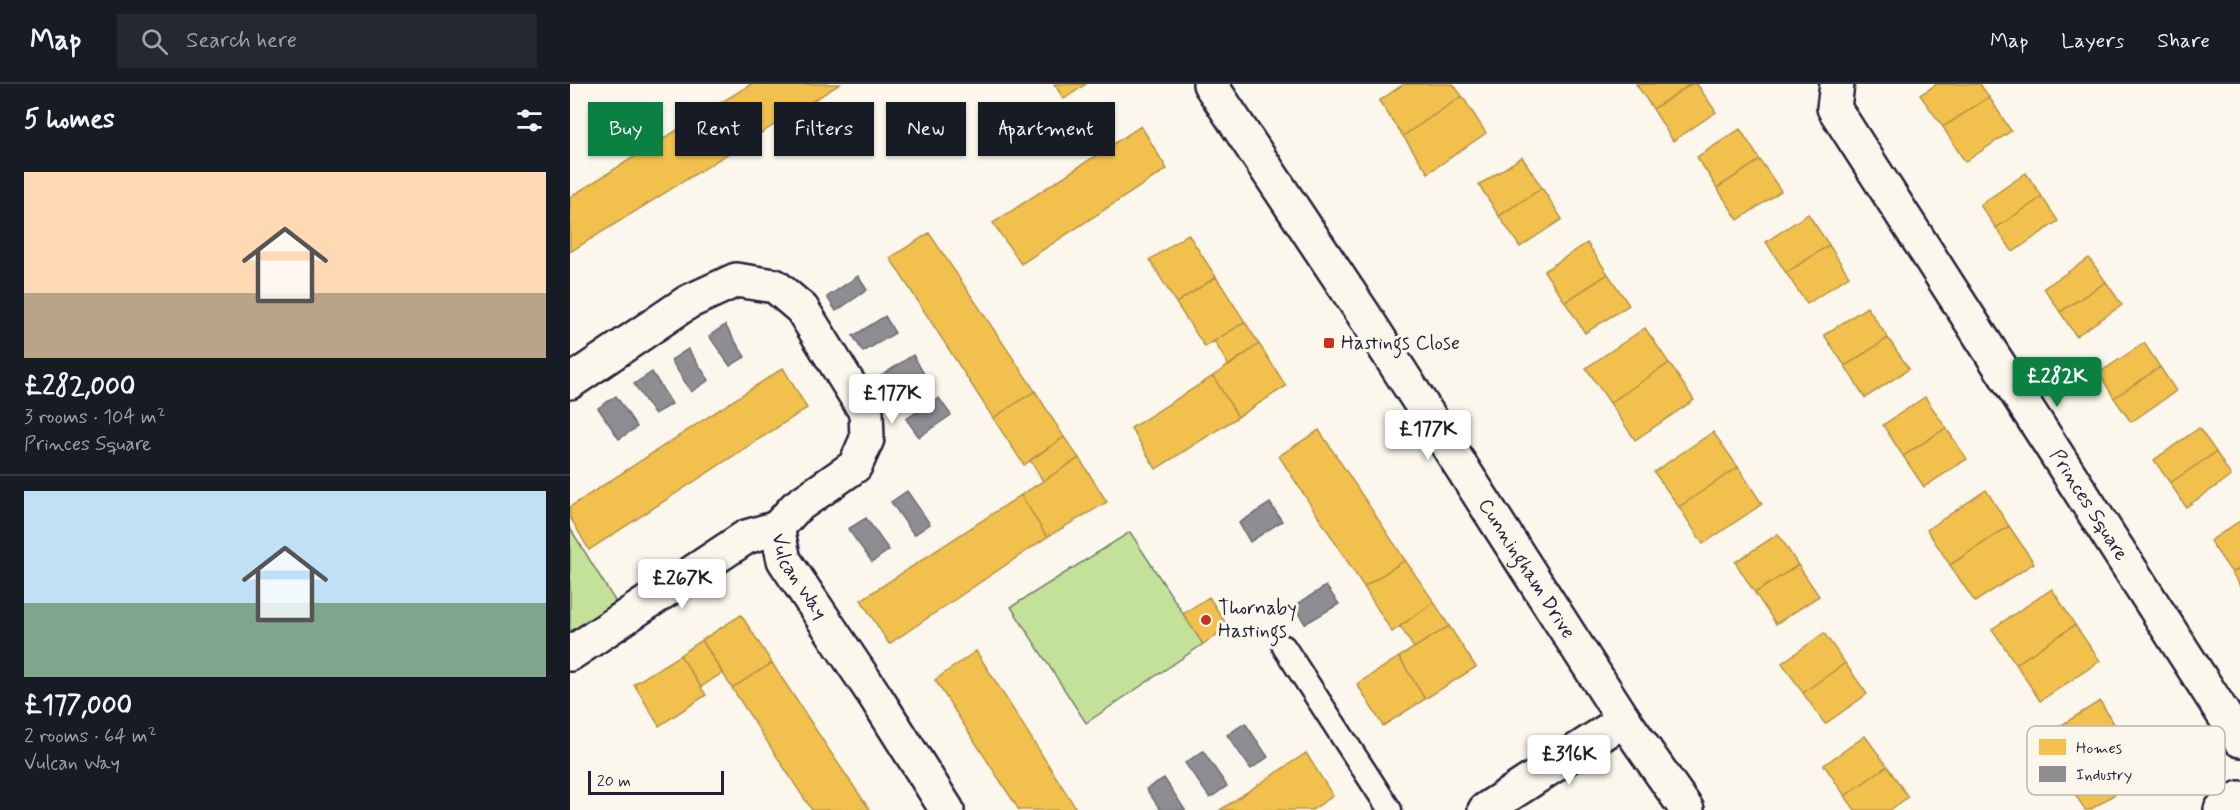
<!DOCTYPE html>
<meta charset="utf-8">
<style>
:root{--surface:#171b24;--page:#242831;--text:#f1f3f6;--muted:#9ea1a6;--line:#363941;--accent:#0b8043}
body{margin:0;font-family:Mynerve,sans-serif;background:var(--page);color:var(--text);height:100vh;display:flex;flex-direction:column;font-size:22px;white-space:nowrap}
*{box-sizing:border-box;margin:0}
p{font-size:20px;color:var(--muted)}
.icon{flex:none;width:33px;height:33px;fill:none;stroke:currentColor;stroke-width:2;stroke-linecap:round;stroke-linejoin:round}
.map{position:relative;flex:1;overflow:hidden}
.drawer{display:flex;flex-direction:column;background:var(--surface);width:570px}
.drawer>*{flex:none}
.banner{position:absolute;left:18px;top:18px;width:570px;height:54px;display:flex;gap:12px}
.scale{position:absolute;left:18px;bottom:15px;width:136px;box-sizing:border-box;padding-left:6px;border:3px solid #22223b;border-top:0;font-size:16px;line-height:21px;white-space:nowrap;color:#22223b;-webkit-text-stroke:4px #fbf7ec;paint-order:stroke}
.price{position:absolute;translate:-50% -51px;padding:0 14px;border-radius:6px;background:#fff;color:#222;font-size:20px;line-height:39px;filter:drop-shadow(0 2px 3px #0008)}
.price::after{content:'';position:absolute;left:50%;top:36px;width:18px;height:14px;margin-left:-9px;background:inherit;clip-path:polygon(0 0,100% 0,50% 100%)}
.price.current{background:var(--accent);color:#fff}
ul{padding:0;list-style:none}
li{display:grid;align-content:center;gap:12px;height:318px;padding:0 24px}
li+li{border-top:2px solid var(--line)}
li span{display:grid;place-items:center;height:186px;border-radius:0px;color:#555}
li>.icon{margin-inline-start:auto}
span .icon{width:108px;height:108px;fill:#fffc;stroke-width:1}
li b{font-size:26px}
h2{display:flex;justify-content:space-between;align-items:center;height:72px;padding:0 24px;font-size:26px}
.chip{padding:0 21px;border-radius:0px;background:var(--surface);box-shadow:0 2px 4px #0004;font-size:21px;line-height:54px}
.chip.current{background:var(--accent);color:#fff}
header{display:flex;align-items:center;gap:36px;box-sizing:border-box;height:84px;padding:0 30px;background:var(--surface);border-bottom:2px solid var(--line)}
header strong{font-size:28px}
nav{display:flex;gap:33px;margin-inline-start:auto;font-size:21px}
.search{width:420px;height:54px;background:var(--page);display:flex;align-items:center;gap:15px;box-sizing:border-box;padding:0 21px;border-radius:0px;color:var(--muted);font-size:22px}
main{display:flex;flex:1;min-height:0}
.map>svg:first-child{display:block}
.green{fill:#c3e198;stroke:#72826a;stroke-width:1.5}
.homes{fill:#f2c14e;stroke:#b49148;stroke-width:1.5}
.industry{fill:#8d8d92;stroke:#6d6d78;stroke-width:1.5}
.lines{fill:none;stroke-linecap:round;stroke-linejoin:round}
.service-casing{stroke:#22223b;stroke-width:27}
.minor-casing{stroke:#22223b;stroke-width:38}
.service{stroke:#fbf7ec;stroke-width:22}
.minor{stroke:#fbf7ec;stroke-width:33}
.poi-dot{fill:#c8321e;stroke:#fbf7ec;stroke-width:2}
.labels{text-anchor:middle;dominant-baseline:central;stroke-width:6;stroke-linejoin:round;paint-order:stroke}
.poi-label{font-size:20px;fill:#22223b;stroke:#fbf7ec;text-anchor:start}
.street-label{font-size:20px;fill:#22223b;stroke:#fbf7ec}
.key{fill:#fbf7ec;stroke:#bab7b7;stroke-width:1.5}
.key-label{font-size:16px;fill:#22223b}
</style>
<header>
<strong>Map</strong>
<div class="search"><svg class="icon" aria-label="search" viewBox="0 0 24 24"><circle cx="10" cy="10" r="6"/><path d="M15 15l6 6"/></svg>Search here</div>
<nav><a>Map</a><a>Layers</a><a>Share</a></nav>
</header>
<main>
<section class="drawer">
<h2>5 homes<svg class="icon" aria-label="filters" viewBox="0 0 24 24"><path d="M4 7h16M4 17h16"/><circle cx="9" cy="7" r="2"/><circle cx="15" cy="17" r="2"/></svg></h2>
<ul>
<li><span style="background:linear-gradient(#ffd9b3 65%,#b9a48a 0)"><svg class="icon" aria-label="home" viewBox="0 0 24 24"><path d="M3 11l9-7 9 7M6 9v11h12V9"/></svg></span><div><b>£282,000</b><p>3 rooms · 104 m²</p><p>Princes Square</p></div></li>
<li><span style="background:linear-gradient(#bfe0f5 60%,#7fa58c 0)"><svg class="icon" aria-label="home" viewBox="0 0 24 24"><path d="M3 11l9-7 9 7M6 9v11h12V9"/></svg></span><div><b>£177,000</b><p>2 rooms · 64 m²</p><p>Vulcan Way</p></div></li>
</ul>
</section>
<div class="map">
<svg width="1670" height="726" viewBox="0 0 1670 726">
<rect width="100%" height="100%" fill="#fbf7ec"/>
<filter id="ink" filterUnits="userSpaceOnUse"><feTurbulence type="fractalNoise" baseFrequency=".0167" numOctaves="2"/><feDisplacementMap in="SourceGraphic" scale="12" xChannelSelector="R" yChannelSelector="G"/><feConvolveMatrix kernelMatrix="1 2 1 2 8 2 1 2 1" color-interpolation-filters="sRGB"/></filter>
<g filter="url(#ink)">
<path class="green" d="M0,444l55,89 -55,37z
M560,448l73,112 -117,79 -75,-116z"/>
<path class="homes" d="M181,0h89l-270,168v-55z
M484,0h32l-22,15z
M834,0h49l9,12 -59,40 -24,-35z
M1066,0h55l-38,25z
M1121,0h6l19,28 -43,29 -20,-32z
M1367,0h43l9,13 -46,30 -23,-32z
M892,12l24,37 -58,40 -25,-37z
M1419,13l22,34 -46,31 -22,-35z
M571,42l26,43 -146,95 -28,-41z
M1170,45l20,31 -43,28 -20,-31z
M952,73l20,31 -43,28 -20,-31z
M1190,76l21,31 -43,29 -21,-32z
M1456,89l16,24 -46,31 -16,-23z
M972,104l20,31 -42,28 -21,-31z
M1472,113l16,24 -45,31 -17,-24z
M1238,130l21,31 -43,28 -20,-31z
M359,149l106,158 -42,27 -103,-160z
M618,150l28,43 -40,26 -26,-43z
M1017,159l21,31 -43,28 -21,-31z
M1259,161l20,31 -42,28 -21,-31z
M1519,174l17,24 -46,30 -16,-24z
M1038,190l21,31 -44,28 -20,-31z
M646,193l29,45 -40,25 -29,-44z
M1536,198l16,23 -46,31 -16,-24z
M1297,223l21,31 -43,28 -21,-31z
M675,238l14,22 -30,22 -15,-25z
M1075,244l24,35 -59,40 -24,-35z
M1318,254l21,31 -44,29 -20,-32z
M1574,259l16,24 -46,31 -15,-25z
M689,260l27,42 -48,31 -25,-41z
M1099,279l25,37 -59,40 -25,-37z
M1590,283l16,24 -45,31 -17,-24z
M213,284l24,40 -218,142 -19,-33v-10z
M643,292l25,41 -82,52 -25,-41z
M465,307l29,46 -40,28 -31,-47z
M1355,313l21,31 -43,28 -20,-31z
M1376,344l21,31 -43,28 -21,-31z
M1629,344l17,24 -46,31 -16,-23z
M749,346l86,130 -41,27 -85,-131z
M1143,348l25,35 -59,40 -25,-35z
M494,353l15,21 -36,23 -13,-21z
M1646,368l15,24 -45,31 -16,-24z
M509,374l28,44 -60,35 -26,-42z
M1168,383l24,37 -59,40 -24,-37z
M1416,406l23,36 -59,39 -23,-35z
M451,411l26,42 -158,107 -28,-44z
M1670,437v47l-8,5 -22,-32z
M1439,442l25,37 -59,39 -25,-37z
M1208,450l20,31 -43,28 -20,-31z
M835,476l29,42 -42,30 -28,-45z
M1228,481l21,31 -43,28 -21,-31z
M1670,484v17l-8,-12z
M1482,505l23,36 -59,39 -24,-35z
M639,513l19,30 -25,17 -20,-30z
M864,518l15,24 -35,22 -14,-22z
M171,531l31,48 -40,25 -30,-48z
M1505,541l25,36 -60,40 -24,-37z
M879,542l27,41 -51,32 -26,-42z
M1254,549l21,30 -42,30 -21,-30z
M132,556l20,33 -21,14 -21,-32z
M406,567l101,159h-58l-84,-130z
M110,571l26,40 -47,31 -25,-42z
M829,573l26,42 -42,27 -26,-42z
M202,579l65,99 33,48h-58l-14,-21 -66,-101z
M1275,579l22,31 -42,30 -22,-31z
M1530,617l22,36 -59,38 -24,-36z
M1295,652l22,30 -42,30 -21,-31z
M1552,653l24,37 -56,36h-5l-22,-35z
M736,669l27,43 -21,14h-92z
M1317,682l21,31 -18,13h-35l-10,-14z"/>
<path class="industry" d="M288,192l9,14 -31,21 -9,-14z
M315,232l10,17 -32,19 -10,-16z
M155,241l20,32 -15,9 -21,-30z
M118,265l21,31 -18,12 -20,-32z
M343,271l11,19 -33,20 -12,-17z
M82,288l20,32 -18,10 -20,-30z
M46,312l21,31 -18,12 -21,-31z
M369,314l12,17 -32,22 -13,-18z
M337,407l23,33 -16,11 -23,-33z
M700,419l12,18 -32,21 -11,-19z
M296,434l23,32 -17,12 -24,-33z
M756,502l13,18 -34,20 -11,-18z
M675,639l23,34 -17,12 -24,-34z
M633,667l24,35 -17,12 -25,-35z
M594,694l21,32h-24l-15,-21z"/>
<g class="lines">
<g class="service-casing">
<path id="service" d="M714,563l106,163"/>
</g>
<g class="minor-casing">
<g id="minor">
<path id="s1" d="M640,0l152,228 262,408 63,90"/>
<path id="s2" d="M1267,0l-3,24 406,632"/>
<path id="s3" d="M0,298l118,-80 48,-22 39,6 27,23 64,103 1,27 -12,27 -59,41 -19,21 7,32 91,136 72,114"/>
<path d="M0,570l176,-117 31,-9"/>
<path d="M915,726l139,-90"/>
<path d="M1651,726l19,-12"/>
</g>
</g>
<use href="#service" class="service"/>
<use href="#minor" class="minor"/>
</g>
</g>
<g class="poi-dot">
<rect x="753" y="253" width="12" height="12" rx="3"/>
<circle cx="636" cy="536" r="6"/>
</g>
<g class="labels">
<g class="poi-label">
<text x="771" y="259">Hastings Close</text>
<text x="648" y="524">Thornaby<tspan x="648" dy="23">Hastings</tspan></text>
</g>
<g class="street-label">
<text stroke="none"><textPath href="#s2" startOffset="496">Princes Square</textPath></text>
<text stroke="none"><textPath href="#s1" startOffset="579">Cunningham Drive</textPath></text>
<text stroke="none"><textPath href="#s3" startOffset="602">Vulcan Way</textPath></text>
</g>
</g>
<rect x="1457" y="642" width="198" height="69" rx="9" class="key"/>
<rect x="1469" y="655" width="27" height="16" fill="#f2c14e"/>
<rect x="1469" y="682" width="27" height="16" fill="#8d8d92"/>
<g class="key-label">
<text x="1506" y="669">Homes</text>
<text x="1506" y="696">Industry</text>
</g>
</svg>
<div class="scale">20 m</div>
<b class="price current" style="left:1487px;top:324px">£282K</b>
<b class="price" style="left:322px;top:341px">£177K</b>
<b class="price" style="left:858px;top:377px">£177K</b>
<b class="price" style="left:112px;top:526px">£267K</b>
<b class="price" style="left:999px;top:702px">£316K</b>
<div class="banner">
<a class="chip current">Buy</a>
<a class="chip">Rent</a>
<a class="chip">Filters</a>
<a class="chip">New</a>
<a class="chip">Apartment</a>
</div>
</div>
</main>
